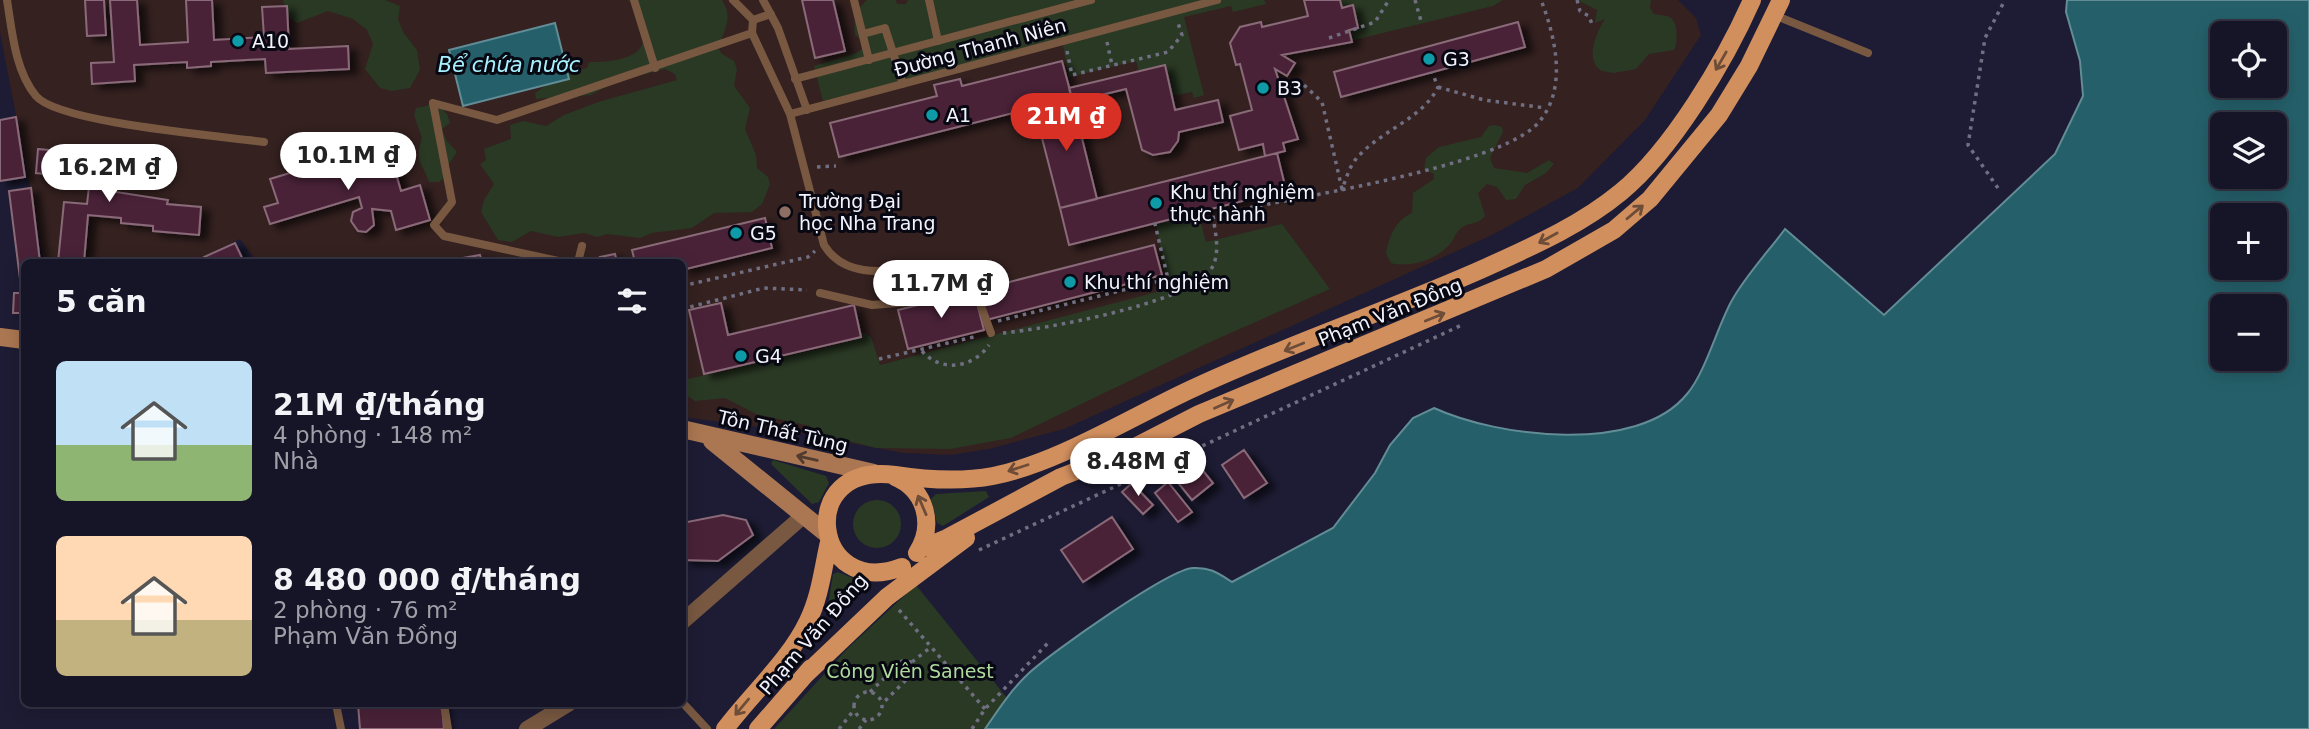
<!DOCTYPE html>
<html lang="vi">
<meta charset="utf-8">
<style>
:root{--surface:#161527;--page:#1f1e2f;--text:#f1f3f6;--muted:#9e9fa7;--line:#353444;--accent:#d93025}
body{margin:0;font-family:"DejaVu Sans",sans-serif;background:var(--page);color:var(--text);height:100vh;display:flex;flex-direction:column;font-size:26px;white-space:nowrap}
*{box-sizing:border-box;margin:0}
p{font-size:23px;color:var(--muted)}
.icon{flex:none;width:38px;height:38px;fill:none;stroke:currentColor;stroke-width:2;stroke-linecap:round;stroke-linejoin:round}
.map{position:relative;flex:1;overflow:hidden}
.panel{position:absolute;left:21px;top:259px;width:665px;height:448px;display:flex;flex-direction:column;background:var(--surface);border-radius:10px;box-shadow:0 4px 18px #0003,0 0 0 2px var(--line)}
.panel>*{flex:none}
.tools{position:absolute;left:2210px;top:21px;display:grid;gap:14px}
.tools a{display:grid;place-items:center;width:77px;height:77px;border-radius:10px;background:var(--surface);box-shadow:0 4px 18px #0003,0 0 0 2px var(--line);font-size:35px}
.price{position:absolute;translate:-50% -60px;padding:0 16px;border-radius:24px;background:#fff;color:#222;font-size:23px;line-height:46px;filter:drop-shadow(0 2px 4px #0008)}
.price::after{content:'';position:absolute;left:50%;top:42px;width:21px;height:16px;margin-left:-10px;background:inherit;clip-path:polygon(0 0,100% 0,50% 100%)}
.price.on{background:var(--accent);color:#fff}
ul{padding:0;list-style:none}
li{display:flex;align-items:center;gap:21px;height:175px;padding:0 35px}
li span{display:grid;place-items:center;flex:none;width:196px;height:140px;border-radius:10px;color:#555}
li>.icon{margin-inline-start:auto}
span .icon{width:84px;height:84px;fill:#fffc;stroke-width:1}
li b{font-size:30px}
h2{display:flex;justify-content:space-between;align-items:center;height:84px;padding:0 35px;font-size:30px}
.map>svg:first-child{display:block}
.education{fill:#342120}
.green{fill:#2a3924}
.water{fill:#25606a;stroke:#628c96;stroke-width:2;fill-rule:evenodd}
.building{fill:#4a2438;stroke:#8a6a79;stroke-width:2;filter:url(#shadow)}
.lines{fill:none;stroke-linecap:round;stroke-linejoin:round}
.path{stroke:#706f82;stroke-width:3.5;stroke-dasharray:3.5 5;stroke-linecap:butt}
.lane{stroke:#785841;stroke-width:8}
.street{stroke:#785841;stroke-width:16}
.secondary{stroke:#ab7752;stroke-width:18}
.primary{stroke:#d28f5e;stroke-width:18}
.oneway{stroke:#6d4c38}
.oneway2{stroke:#513a2f}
.culture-dot{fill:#0f9aa8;stroke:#080813;stroke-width:2.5}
.education-dot{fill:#8d6e63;stroke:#080813;stroke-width:2.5}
.labels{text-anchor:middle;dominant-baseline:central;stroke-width:6;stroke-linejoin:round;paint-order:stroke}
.poi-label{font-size:19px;fill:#f2f3fd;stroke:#080813;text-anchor:start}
.street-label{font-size:19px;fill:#f2f3fd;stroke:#080813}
.park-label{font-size:19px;fill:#afda9e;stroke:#080813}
.water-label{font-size:21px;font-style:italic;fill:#a7f0fd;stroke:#080813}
</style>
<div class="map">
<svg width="2309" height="729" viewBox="0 0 2309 729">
<defs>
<filter id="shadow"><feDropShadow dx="8" dy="4.5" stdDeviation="3.5" flood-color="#0009"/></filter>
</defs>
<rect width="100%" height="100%" fill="#1d1c34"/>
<path class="education" d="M0,0h1678l18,18 5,17 -56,85 -67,68 -86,47 -428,194 -75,20 -38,6 -48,-2 -115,-22 -105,-14 -1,-155h-425l-17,-23 -47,23h-149l-44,-230z"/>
<path class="green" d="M283,0h102l15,6 -2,13 5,13 14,18 3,20 -10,18 -18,3 -12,-3 -15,-19 8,-25 -6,-14 -14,-11 -25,-8 -31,12 -10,-7z
M627,0h95c12,18 2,30 -4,48l4,6 12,7 3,8 -3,17 16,22 -5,21 11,26 1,13 11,9 2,7 -8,20 -10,8 -38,1 -22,15 -40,5 -12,5 -33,-4 -10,3 -13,-4 -26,4 -27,-6 -19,11 -14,-2 -17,-28 3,-12 10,-16 -14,-20 6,-4 -2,-11 27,-10 -1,-14 13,-4 23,5 18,-11 34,-13 79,-22 -2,-6 -10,-5 -50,13 -24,13 -55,4 -1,-6 29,-20 23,-5 2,-6c15,0 49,-1 54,-20 3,-10 -4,-27 -6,-37z
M867,0h29l1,4h9l2,-4h356l2,4 -33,8 -2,-6 -47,11 20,78 -10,3 -2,-6 -45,9 -11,-40 -67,16 -7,-36 -239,60 -9,-35 42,-13 12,-8 -13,-10c-2,-15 1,-25 12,-35z
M1328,0h175l-10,6 -155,38z
M1577,0h74l-1,8 4,6c5,1 13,1 17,4 7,5 7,25 3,32l-25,4 -13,15 -22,4 -12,-2c-18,-9 -6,-39 3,-52l-10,4 2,-13z
M431,102c9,5 17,9 19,21l-8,6 4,11 11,12 -8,12 -2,11 -8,7h-10c-7,-21 -15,-19 -7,-44l-8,-23 2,-7 11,-2z
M1495,125l7,2 1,5 -13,26 4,10 33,5 22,-13 5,4 -8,9 -21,12 -9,14 -10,1 -9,-13 -10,-3 -9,9 7,23c-7,9 -16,6 -24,12 -6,5 -7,13 -13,18 -13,14 -39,22 -57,17l-5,-10c4,-18 9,-32 26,-40l1,-20 21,-14v-5l-10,-5 2,-11 13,-11 42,-10 8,-11z
M1198,212l8,30 76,-18 48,65 -122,54 -197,95 -61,11 -74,-1 -63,-16 -3,-6 -54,-12 -31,-16 -30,3 -12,-8v-8l5,-6 156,-36 2,-7 12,-6 13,7 9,28 288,-76 -12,-64z
M773,460l53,16 3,7 -10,19 -7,2 -41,-40z
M986,491l3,6 -46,29 -6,-3 -6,-24 5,-5z
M853 524a24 24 0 1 1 48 0a24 24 0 1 1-48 0Z
M838,572l22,9 2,6 -28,29 -7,-4 6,-38z
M916,585l91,113 -19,31h-214l74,-81z"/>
<path class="water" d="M2067,0h242v729h-1324c13,-19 26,-39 43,-55 21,-20 141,-105 165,-106 17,-1 25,5 39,14l101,-54 42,-55 15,-28 23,-27 21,-10c63,29 204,47 253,-14 18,-21 30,-66 44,-92 14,-26 37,-50 54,-73l99,86 171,-161 28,-58 -3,-35 -14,-49zM2222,33h53v53h-53zM2222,124h53v53h-53zM2222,215h53v53h-53zM2222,306h53v53h-53z
M555,23l14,56 -106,27 -14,-56z"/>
<path class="building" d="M85,0h19l2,35 -19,1z
M110,0h27l3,45 48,-3 -2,-42h26l2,40 50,-3 -2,-30 25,-1 2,43 59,-3 1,23 -83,4 -1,-14 -54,3v4l-24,2v-6l-53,3 1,16 -43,3 -1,-21 23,-1z
M802,0h31l12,51 -30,7z
M1304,0h36l2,8 11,-3 5,23 -9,2 3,12 -70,13 13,8 -8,13 -12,-7 23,70 -15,4 2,8 -20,5 -2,-12 -24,6 -9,-34 22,-6 -12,-46 -4,1 -6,-22 10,-16 21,-5 1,5 46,-11z
M1518,22l7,25 -184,50 -7,-25z
M1062,61l10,37 -233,59 -9,-34 107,-27 -3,-11 26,-6 2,7z
M1165,65l10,45 43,-10 5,22 -44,10 -1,9 -8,11 -17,3 -11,-5 -16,-61 -54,13 -3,-14z
M1072,98l25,101 -37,9 -26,-101z
M16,117l9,60 -25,4v-61z
M376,147l6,23 12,-3 7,24 19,-6 10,35 -34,10 -5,-19 -19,-2 2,16 -8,7 -8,-1 -7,-10 2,-9 9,-4 -3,-11 -89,27 -6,-17 14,-4 -8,-24z
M38,149l69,6 -4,35 65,10 -1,4 34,3 -2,28 -46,-4v-5l-32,-3v-5l-33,-3 -4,47h-26l6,-60 23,2 3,-26 -54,-5z
M1277,153l9,37 -217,55 -9,-37z
M31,188l9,74h-16v17h-4l-11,-88z
M765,218l7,30 -90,22v-8h-47l-3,-12z
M235,243l9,19h-38l-2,-5z
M1154,245l8,30 -176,45 -8,-30z
M615,254l2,8h-15l-2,-5z
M480,255l2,7h-34l-1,-1z
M974,291l10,39 -76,19 -10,-39z
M14,293h10v20h-11z
M721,303l7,32 126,-30 7,32 -157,37 -15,-64z
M1244,450l23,33 -23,15 -22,-33z
M1200,467l13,16 -21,17 -13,-16z
M1168,482l24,30 -14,10 -23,-29z
M1132,483l21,22 -10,9 -21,-22z
M723,515l23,5 7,15 -35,26 -36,-1v-37z
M1112,517l21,32 -50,33 -22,-32z
M358,704h84l2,25h-84z"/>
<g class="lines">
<path class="path" d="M1415,0l6,21
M1577,0l3,11 9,5 4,11
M1329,38l46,-16 14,-22
M1107,42l5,23
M1067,51l5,24 96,-23 14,-17 -4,-12
M1438,87l46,13 62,8
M1288,88l15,-4 19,18 20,87c4,-9 7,-22 14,-30 23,-28 67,-40 82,-72l-6,-15
M817,167l19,-1
M1998,188l-30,-43 17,-107 20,-38
M682,286l126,-29 7,-6
M682,309l82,-21 43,2
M998,321l170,-42 -14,-59
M1003,333c43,-4 180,-29 206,-61 13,-16 6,-38 4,-57 67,-15 287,-47 326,-93 29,-34 16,-86 2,-122
M922,351c19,22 51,17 67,-6
M879,359l99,-23
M979,550l485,-226
M899,610l86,99
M912,662l19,-15
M854 706a14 14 0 1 1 28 0a14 14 0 1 1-28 0Z
M870,692l32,-31 10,1 2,10 -32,32
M839,729l15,-19
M859,729l7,-9
M972,729l13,-20 63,-66"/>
<path class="lane" d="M7,0c5,31 8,71 29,96 22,27 186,40 228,46
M634,0l21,68
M733,0l20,20 -1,13 38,81 34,131c30,48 96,13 142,21l25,67
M763,0l15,28 29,82
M854,0l15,60
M929,0l9,41
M1774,15l94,38
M753,20l18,-6
M863,34l22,-6 18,56
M795,79l296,-79
M790,114l427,-114
M563,262l-119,-26 -10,-11 18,-23 -19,-99 64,17 255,-87
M578,262l4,-16
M820,293l52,12 51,-4 52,-14
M682,702l25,27
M336,704l5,25
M444,704l4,25"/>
<path class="street" d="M682,622l120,-105
M527,729l41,-25"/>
<path class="secondary" d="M0,337l24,3
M682,429l192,44
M712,441l115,93"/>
<path class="primary" d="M895,477c31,13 40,48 22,76
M920,549l27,-11 114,-61 66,-26 72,-37 347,-145 68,-39 36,-31 69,-84 30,-49 32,-66
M902,567c-89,34 -108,-106 -7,-92 33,5 66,7 98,1 66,-13 141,-61 203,-89 95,-44 195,-77 291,-120 46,-21 94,-42 134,-75 51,-42 104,-131 131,-192
M804,676l83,-79 79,-59
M725,729c27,-36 64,-68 83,-108 12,-24 15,-53 21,-79
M758,729l53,-61"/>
</g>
<defs><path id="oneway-shaft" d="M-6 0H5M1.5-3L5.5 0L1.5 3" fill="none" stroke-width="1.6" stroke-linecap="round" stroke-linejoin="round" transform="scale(1.75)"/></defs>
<g class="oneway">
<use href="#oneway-shaft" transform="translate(1721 61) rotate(120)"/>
<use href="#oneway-shaft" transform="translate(1635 212) rotate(-40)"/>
<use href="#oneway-shaft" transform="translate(1548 238) rotate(151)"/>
<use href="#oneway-shaft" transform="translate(1435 317) rotate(-22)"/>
<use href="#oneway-shaft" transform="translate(1294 347) rotate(158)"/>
<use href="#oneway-shaft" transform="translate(1224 404) rotate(-24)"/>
<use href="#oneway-shaft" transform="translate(1018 468) rotate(162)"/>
<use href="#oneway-shaft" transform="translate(922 505) rotate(-113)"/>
<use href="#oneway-shaft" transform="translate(742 707) rotate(130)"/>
</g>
<use class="oneway2" href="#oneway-shaft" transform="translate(807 458) rotate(-167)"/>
<g class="culture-dot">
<circle cx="238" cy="41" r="7"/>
<circle cx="1429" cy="59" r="7"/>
<circle cx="1263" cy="88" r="7"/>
<circle cx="932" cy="115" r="7"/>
<circle cx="1156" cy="203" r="7"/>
<circle cx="736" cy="233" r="7"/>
<circle cx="1070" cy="282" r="7"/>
<circle cx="741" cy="356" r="7"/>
</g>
<circle class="education-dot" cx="785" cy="212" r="7"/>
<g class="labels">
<g class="poi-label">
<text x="252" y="41">A10</text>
<text x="1443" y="59">G3</text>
<text x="1277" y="88">B3</text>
<text x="946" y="115">A1</text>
<text x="1170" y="192">Khu thí nghiệm<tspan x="1170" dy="22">thực hành</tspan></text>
<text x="799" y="201">Trường Đại<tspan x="799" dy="22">học Nha Trang</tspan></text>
<text x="750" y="233">G5</text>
<text x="1084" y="282">Khu thí nghiệm</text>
<text x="755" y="356">G4</text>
</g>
<g class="street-label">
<text transform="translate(980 47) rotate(-15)">Đường Thanh Niên</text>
<text transform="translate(1390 312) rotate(-22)">Phạm Văn Đồng</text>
<text transform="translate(783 431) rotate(13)">Tôn Thất Tùng</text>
<text transform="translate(813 634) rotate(-49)">Phạm Văn Đồng</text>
</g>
<g class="park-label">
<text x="910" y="671">Công Viên Sanest</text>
</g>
<g class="water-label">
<text x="509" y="65">Bể chứa nước</text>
</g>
</g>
</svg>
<div class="tools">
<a><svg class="icon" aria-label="locate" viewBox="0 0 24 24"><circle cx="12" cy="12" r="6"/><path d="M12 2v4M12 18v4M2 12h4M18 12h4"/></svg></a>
<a><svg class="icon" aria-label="layers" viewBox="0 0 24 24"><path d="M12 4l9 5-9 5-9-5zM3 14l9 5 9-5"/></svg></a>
<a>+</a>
<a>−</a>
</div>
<b class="price on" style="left:1066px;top:153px">21M ₫</b>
<b class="price" style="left:348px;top:192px">10.1M ₫</b>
<b class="price" style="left:109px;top:204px">16.2M ₫</b>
<b class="price" style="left:941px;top:320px">11.7M ₫</b>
<b class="price" style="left:1138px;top:498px">8.48M ₫</b>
<section class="panel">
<h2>5 căn<svg class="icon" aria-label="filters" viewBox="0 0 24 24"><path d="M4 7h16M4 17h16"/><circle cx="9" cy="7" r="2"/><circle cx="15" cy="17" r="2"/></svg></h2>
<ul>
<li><span style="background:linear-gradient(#bfe0f5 60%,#8fb573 0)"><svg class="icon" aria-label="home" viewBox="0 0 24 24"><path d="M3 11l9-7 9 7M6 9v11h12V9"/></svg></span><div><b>21M ₫/tháng</b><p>4 phòng · 148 m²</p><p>Nhà</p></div></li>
<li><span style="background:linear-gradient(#ffd9b3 60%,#c2b280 0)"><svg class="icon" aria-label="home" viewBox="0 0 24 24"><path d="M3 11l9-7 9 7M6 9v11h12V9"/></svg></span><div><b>8 480 000 ₫/tháng</b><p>2 phòng · 76 m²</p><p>Phạm Văn Đồng</p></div></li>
</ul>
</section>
</div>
